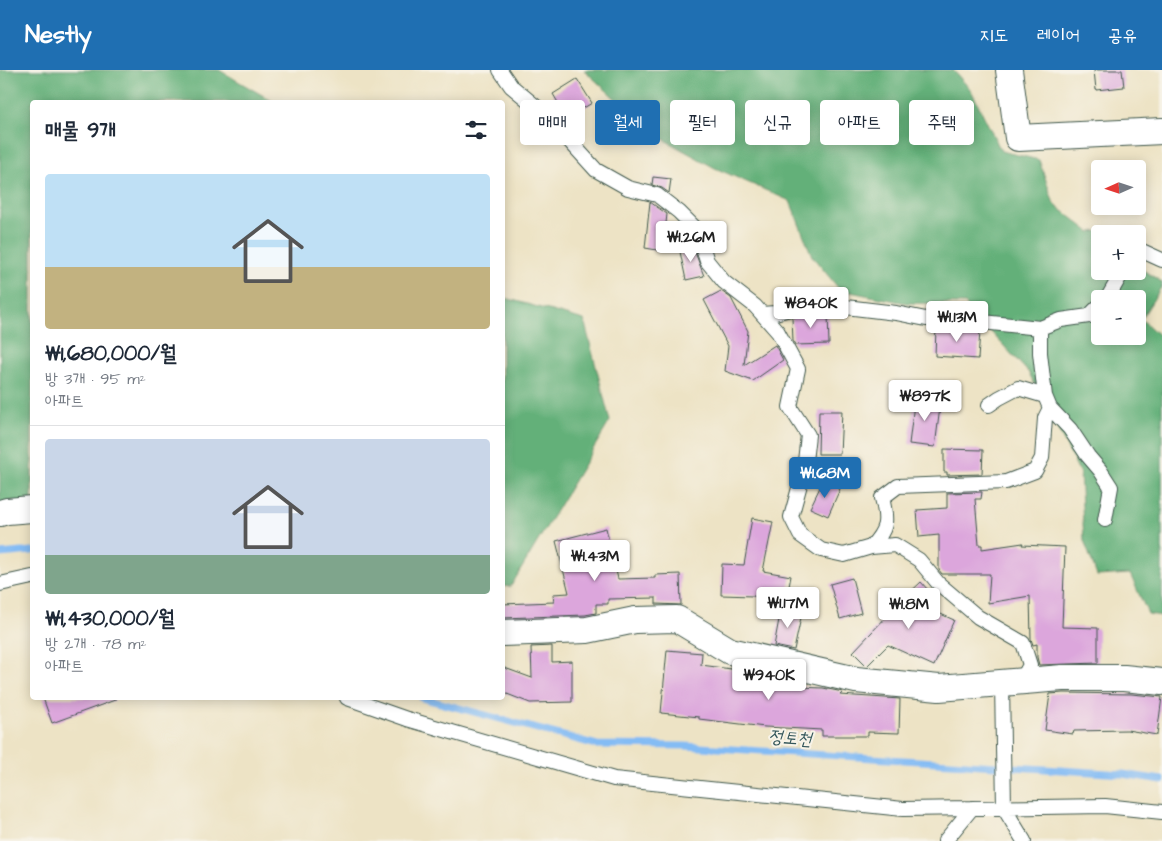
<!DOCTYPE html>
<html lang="ko">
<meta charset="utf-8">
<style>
:root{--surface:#fff;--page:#f2f2f3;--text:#1f2937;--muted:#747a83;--line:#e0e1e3;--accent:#1f6fb2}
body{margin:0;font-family:"Architects Daughter","Poor Story",sans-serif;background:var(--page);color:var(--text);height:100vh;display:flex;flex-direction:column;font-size:19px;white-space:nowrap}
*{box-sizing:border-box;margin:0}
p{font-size:16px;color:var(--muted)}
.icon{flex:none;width:28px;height:28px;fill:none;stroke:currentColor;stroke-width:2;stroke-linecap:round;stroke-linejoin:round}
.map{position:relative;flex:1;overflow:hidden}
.panel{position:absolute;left:30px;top:30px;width:475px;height:600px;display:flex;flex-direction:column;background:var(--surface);border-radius:5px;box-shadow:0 2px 12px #0003}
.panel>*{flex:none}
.top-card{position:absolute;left:520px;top:30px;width:475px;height:45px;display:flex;gap:10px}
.needle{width:32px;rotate:267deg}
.fabs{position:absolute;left:1091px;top:90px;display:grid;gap:10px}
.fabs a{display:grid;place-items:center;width:55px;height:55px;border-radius:5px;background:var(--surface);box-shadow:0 2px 12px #0003;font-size:25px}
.price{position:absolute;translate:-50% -42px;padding:0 11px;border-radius:5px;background:#fff;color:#222;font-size:16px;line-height:32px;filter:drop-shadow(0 1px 2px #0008)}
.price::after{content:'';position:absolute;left:50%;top:30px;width:15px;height:11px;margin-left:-8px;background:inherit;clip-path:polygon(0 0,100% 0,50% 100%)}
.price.selected{background:var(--accent);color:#fff}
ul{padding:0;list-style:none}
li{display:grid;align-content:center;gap:10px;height:265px;padding:0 15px}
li+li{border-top:1px solid var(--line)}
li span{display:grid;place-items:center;height:155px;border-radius:5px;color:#555}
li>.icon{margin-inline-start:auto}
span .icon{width:90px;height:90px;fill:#fffc;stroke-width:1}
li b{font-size:21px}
h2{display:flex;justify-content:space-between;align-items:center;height:60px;padding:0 15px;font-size:21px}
.pill{padding:0 18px;border-radius:5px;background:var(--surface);box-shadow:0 2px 12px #0003;font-size:18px;line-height:45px}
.pill.selected{background:var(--accent);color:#fff}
header{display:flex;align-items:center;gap:30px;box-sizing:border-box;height:70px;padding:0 25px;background:var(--accent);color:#fff}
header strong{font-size:24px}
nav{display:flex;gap:28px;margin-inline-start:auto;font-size:18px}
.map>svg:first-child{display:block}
.forest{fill:#64b079;stroke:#427656;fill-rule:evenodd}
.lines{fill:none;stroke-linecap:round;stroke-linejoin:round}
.stream{stroke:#84bcf4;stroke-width:7}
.building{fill:#dca6dc}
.lane-casing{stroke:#3e564a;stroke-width:16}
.street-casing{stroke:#3e564a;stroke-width:28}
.lane{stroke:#fff;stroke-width:14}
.street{stroke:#fff;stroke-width:26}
.labels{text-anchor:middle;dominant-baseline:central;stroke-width:4;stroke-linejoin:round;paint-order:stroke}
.water-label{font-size:18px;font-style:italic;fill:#33565a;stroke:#f7f3e8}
</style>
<header>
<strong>Nestly</strong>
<nav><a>지도</a><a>레이어</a><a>공유</a></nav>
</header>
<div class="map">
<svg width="1162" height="771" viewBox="0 0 1162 771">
<rect width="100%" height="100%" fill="#f7f3e8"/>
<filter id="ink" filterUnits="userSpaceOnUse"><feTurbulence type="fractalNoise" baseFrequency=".02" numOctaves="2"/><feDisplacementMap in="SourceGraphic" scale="10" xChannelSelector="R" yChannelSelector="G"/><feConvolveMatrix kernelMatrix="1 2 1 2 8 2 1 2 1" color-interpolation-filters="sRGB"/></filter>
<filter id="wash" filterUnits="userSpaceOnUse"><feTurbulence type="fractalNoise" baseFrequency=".0096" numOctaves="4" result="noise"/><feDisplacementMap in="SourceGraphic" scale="20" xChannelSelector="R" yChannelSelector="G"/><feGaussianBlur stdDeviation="1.12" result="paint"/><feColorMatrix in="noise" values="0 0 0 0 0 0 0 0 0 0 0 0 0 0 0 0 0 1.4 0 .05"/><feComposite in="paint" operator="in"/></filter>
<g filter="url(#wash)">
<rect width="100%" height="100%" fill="#ede3c5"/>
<path class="forest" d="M0,0h219l55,32h-242v400l-32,4z
M584,0h369l18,20 30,61 38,9 15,44 36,28 39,-3 -2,5h-27v37h38v-4l24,15v4l-21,33 21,19v278l-14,-2 -18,-40 -33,2 -13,-36 -4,-67 -51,-100 -64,-69 -59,-1 -66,-13 -28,-34 -22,-55 -75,-33 -61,-34zM1100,229h38v37h-38z
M502,227l82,23 26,101 -99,165 -9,1z"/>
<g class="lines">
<path class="stream" d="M0,484l32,-3
M422,628l175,47 88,1 438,28 39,6"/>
</g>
<g id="blocks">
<path class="building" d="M1094,0h28l2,17 -28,3z
M577,9l15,24 -25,15 -14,-24z
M653,107l18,2 -2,14 -7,-5 -10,-3z
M650,132l17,12 -4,37 -18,-3z
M692,174l12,32 -18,4 -7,-33z
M721,221l10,7 17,33 -4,34 31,-20 8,15 -30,21 -28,-10 3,-25 -24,-46z
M807,243l21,1 1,30 -34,1 -2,-4 -1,-23z
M936,258l44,3 -2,28 -43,-3z
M915,326l26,3 -6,48 -26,-3z
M819,341h23l-2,43h-22z
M944,379l39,1 -1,24 -35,1v-3h-3z
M823,411l17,8 -12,27 -18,-8z
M982,422l-1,7h-6l4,46h3v4l41,-6 -1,2 43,2 -3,80 36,1v35l-59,2 -2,-8v-13l-4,1 -2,-6 -1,-43 -42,7 2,-29h-48l-3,-4v-35l-20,2 -2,-27 30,-2v-15z
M752,448l21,4 -10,49 28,5 -5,26 -33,-6 -32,-1 1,-31 22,1z
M606,458l12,51 37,-1v-3l25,-1 1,31 -25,-1v-6l-48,1v5h-12v9l-11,2 -83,3v-14l52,-2 -1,-8 16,-1 -13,-52z
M852,508l9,35 -21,6 -10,-35z
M921,512l14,16 -10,9 29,13 -20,46 -46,-21 -21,21 -14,-14 52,-55z
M781,539l21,4 -8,37 -20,-4z
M552,576v16l20,-1v41l-42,1 -28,-11v-25l30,11 -1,-31z
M667,580l35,3 -1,12 53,7 43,10v5l26,1 20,4 -3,3 60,4 -1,34 -31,-1v4h-46v-6l-57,-3 -66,-8v-2l-38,-4z
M1063,623l68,1 31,3 -5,38 -30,-5 -53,1 -1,3 -28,-4 5,-36z
M43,628h72v2l-63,23z"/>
</g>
</g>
<g filter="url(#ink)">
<use href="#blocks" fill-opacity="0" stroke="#3e564a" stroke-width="1"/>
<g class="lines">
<g class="lane-casing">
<path id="lane" d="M500,0l11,16 35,29 50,55 32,18 29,7 22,17 18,18 10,31 17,21 31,24 23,26 20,37 -8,38 18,28 -4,35 -13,47 9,18 21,15 23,5 27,-8 24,-2 24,15 19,23 40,34 45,26 7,22 -9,16
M1138,183l2,-3 22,10
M1107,229l16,-28
M762,244l13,-1 37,-10 84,10 30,6 32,-4 24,7 58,6 21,-8 28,-4 11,-11
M1040,258v25l5,43 5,12 20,21 18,27 12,14 11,17 -6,33
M989,335l10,-7 19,-10 27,8
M871,477c16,-18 17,-25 11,-49l16,-12 108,-4 29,-11 7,-13 3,-40 5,-10
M0,514l32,-7
M1002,612l2,126 20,33
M347,628l60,21 207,60 289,30 69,-1
M945,771l27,-33 133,-2 57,6"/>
</g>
<g class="street-casing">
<path id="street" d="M1009,0l9,68 144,-7
M0,443l7,-2 25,-2
M502,563l85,-3 48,-10 42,-1 53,32 126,29 83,8 123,-10h62l38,4"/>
</g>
<use href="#lane" class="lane"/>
<use href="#street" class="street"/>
</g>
</g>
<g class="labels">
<g class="water-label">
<text transform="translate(790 668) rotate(4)">정토천</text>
</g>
</g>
</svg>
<div class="fabs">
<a><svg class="needle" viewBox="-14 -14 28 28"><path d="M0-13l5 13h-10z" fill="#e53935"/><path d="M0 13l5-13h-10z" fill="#747a83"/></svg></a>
<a>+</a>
<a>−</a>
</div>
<b class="price" style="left:691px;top:193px">₩1.26M</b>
<b class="price" style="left:811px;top:259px">₩840K</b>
<b class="price" style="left:957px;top:273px">₩1.13M</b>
<b class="price" style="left:925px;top:352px">₩897K</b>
<b class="price selected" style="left:825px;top:429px">₩1.68M</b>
<b class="price" style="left:595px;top:512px">₩1.43M</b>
<b class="price" style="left:788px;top:559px">₩1.17M</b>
<b class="price" style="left:909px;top:560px">₩1.8M</b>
<b class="price" style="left:769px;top:631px">₩940K</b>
<div class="top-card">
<a class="pill">매매</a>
<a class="pill selected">월세</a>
<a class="pill">필터</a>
<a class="pill">신규</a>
<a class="pill">아파트</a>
<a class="pill">주택</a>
</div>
<section class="panel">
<h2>매물 9개<svg class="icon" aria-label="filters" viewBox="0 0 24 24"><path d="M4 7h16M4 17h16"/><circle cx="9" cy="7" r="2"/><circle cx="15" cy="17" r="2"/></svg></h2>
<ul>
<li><span style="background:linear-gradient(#bfe0f5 60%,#c2b280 0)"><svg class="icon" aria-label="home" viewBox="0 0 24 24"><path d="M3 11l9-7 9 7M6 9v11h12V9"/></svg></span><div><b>₩1,680,000/월</b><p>방 3개 · 95 m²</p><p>아파트</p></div></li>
<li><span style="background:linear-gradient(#c9d6e8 75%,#7fa58c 0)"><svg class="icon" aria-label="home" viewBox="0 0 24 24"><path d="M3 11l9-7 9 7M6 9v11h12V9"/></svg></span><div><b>₩1,430,000/월</b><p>방 2개 · 78 m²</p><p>아파트</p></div></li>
</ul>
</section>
</div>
